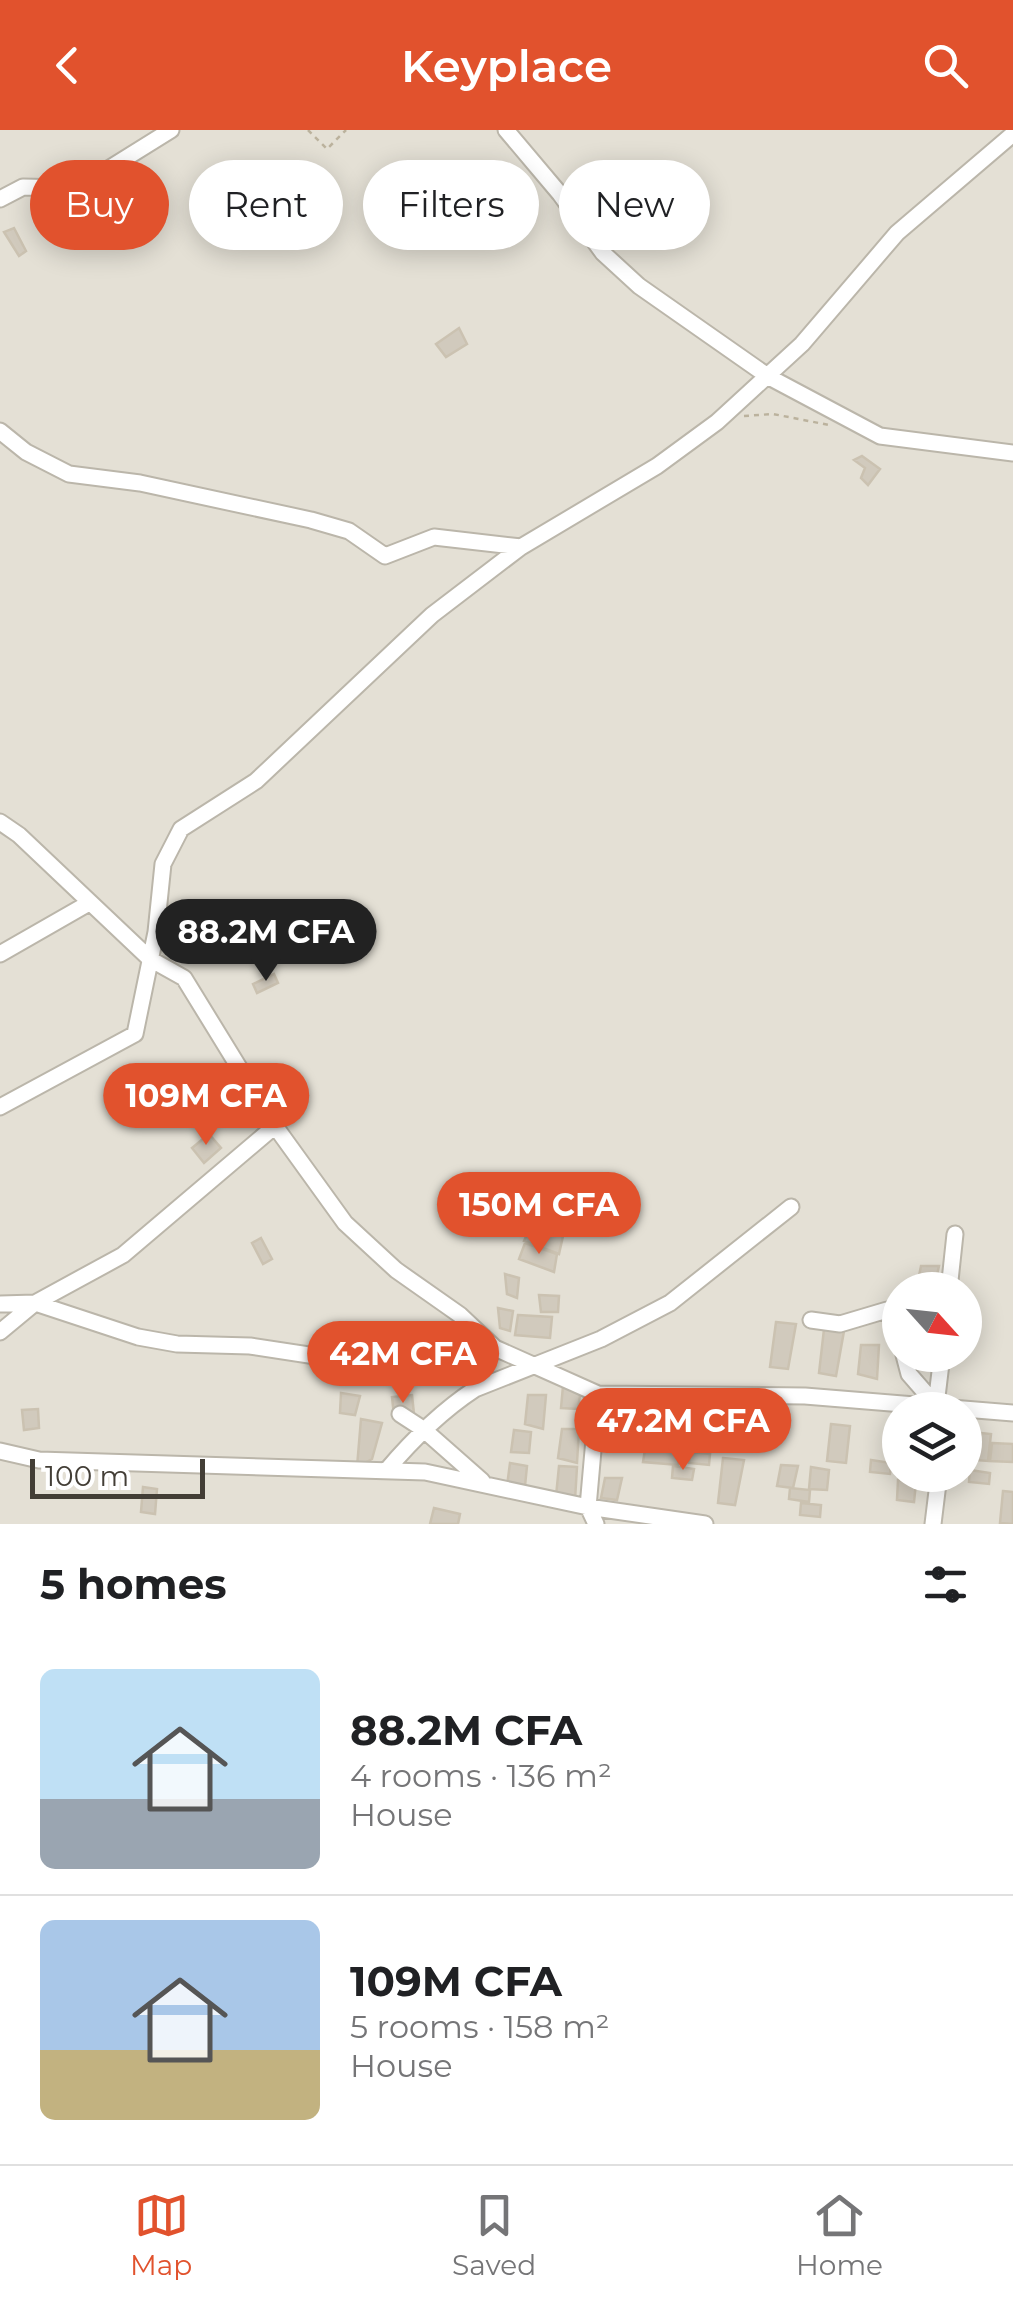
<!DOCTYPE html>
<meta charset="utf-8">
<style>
:root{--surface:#fff;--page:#f2f2f2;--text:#202124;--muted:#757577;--line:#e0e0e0;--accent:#e1522d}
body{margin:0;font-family:Montserrat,sans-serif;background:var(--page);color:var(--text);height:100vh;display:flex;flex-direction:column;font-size:38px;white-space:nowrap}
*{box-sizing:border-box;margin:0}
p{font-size:32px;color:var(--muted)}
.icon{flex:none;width:55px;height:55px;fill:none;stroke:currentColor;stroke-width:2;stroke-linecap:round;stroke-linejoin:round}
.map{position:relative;height:1394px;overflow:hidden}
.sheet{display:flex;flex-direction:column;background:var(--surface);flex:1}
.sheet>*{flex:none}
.hud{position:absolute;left:30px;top:30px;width:955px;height:90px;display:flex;gap:20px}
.needle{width:65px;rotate:117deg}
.tools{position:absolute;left:882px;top:1142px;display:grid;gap:20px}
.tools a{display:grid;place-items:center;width:100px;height:100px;border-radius:50%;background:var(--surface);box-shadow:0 5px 25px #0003;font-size:50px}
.scale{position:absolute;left:30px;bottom:25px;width:175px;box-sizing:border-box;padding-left:10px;border:5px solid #433e36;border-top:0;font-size:28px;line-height:35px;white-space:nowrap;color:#433e36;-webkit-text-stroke:8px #fff;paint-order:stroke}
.price{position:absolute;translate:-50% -85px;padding:0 22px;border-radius:35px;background:var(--accent);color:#fff;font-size:32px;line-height:65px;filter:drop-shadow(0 2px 5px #0008)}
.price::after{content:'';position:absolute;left:50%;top:60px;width:30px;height:22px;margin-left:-15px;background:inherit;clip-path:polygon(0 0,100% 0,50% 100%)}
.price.current{background:#222;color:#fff}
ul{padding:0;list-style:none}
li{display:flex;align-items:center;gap:30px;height:250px;padding:0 40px}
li+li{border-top:2px solid var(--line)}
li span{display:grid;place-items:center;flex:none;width:280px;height:200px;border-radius:15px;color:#555}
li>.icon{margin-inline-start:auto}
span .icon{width:120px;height:120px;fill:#fffc;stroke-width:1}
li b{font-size:42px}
h2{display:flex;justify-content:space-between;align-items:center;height:120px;padding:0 40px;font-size:42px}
.tag{padding:0 35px;border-radius:45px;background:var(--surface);box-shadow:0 5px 25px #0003;font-size:35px;line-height:90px}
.tag.current{background:var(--accent);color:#fff}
header{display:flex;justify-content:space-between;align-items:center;height:130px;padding:0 40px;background:var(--accent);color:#fff;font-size:45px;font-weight:600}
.dock{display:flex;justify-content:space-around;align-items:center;height:140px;border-top:2px solid var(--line);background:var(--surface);font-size:28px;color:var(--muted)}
.dock a{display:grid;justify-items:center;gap:5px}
.dock .current{color:var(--accent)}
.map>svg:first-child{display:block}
.residential{fill:#e4e0d5;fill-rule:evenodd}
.building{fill:#d1cabd;stroke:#cbc2b1;stroke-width:2.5}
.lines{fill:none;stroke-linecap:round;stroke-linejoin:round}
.minor-casing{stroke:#bbb6aa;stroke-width:19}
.path{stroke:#bbb29d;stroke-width:2.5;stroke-dasharray:5 5;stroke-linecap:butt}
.minor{stroke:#fff;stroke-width:15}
</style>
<header><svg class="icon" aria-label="back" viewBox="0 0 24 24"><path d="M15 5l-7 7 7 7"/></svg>Keyplace<svg class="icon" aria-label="search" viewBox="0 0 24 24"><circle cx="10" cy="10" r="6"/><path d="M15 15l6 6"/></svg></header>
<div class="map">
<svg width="1013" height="1394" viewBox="0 0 1013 1394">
<rect width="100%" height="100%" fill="#f1eee6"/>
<path class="residential" d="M0,0h1013v1394h-1013zM900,1160h65v65h-65zM900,1280h65v65h-65z"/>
<path class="building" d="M14,98l12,23 -7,5 -15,-24z
M459,198l8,16 -21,13 -10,-13z
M862,326l18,13 -12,16 -7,-7 4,-10 -11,-8z
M274,844l4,9 -21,10 -4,-9z
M209,1004l12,14 -17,15 -12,-15z
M514,1067l11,1 -3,30 -11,1z
M556,1074l14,3 -3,21 -9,-4z
M531,1095l32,11 -4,18 -35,-13z
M261,1108l11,21 -9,5 -11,-21z
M525,1113l32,11 -3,18 -35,-13z
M921,1136h18l-5,22 -17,-2z
M505,1144l14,4 -2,20 -10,-4z
M539,1165l20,1 -1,16h-17z
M498,1178l15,3 -3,20 -10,-3z
M518,1185l34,2 -2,21 -35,-3z
M776,1192l20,2 -8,45 -18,-2z
M824,1199l20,2 -8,45 -17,-3z
M861,1215h18l-2,34 -19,-5z
M563,1256l18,2 -3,21 -17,-1z
M341,1263l19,3 -5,19 -15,-2z
M412,1265l2,19 -20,2 -2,-19z
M528,1265h18l-3,34 -18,-5z
M38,1279l1,19 -15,2 -2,-20z
M361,1289l21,4 -10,36 -15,8z
M831,1294l19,2 -4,37 -19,-2z
M706,1297l18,3 -2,20 -18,-1z
M562,1299h17l-2,34 -19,-5z
M514,1300l17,2 -2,21 -18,-1z
M981,1303l10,1 -3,27 -11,-1z
M646,1313l34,2 -2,20 -35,-3z
M992,1313l21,1v18l-23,-1z
M690,1322l20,2 -1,11 -20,-2z
M723,1328l21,2 -9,45 -17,-2z
M871,1330l20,3 -1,11 -20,-2z
M510,1333l17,3 -2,20h-18z
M781,1335l17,1 -5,22 -16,-2z
M559,1336l18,1 -2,33 -19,-4z
M673,1336l21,3 -2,11 -20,-2z
M811,1337l18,3 -2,20 -18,-1z
M970,1340l20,3 -1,11 -20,-2z
M605,1348h17l-5,22 -16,-2z
M898,1350l18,3 -2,19 -17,-2z
M143,1357l14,2 -2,25 -14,-2z
M790,1358l20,2 -1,12 -20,-3z
M1003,1361l10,1v32l-13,-1z
M801,1373l20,2 -1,12 -20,-2z
M434,1378l26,6 -2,10h-28z"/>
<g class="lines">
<g class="minor-casing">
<path id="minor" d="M506,0l54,64 43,59 36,33 130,91 111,59 133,17
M0,69l23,-12 43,1 23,-7 82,-51
M0,301l26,21 43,22 71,9 171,37 38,11 36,25 49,-19 87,10
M0,692l19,13 131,124 34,19 91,148 70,97 51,47 64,45 35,33 103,46 -10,113 8,17
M0,824l89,-51
M0,977l135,-73 21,-102 7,-68 18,-35 75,-48 176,-166 89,-68 136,-81 60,-44 85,-78 95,-111 116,-99
M949,1160l6,-56
M0,1174l35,-1 103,34 39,7 73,2 72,11 173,-9
M811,1190l29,4 47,-14 13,30
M0,1202l35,-29 88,-48 152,-129
M904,1225l5,19 27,31
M598,1264l207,2 208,17
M936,1275l6,-50
M400,1284l23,15 59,52
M0,1321l39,9 386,12 163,35 117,17
M386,1341c27,-32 54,-59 89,-82l126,-50 69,-36 121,-96
M933,1394l6,-49"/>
</g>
<path class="path" d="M308,0l19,19 19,-19
M744,286l29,-2 56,11"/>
<use href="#minor" class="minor"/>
</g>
</svg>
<div class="tools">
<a><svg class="needle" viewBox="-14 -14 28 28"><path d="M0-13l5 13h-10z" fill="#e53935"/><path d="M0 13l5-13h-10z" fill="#757577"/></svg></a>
<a><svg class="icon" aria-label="layers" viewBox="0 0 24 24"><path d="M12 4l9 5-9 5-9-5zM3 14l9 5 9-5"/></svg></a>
</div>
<div class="scale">100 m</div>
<b class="price current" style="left:266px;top:854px">88.2M CFA</b>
<b class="price" style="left:206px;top:1018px">109M CFA</b>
<b class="price" style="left:539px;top:1127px">150M CFA</b>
<b class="price" style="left:403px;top:1276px">42M CFA</b>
<b class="price" style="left:683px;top:1343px">47.2M CFA</b>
<div class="hud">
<a class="tag current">Buy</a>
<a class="tag">Rent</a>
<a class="tag">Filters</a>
<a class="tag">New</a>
</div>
</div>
<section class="sheet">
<h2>5 homes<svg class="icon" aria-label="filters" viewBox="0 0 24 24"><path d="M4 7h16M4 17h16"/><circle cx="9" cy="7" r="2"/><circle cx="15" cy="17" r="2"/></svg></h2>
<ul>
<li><span style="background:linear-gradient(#bfe0f5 65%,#9aa5b1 0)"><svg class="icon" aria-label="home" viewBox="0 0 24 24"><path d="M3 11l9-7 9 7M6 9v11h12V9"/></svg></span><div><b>88.2M CFA</b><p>4 rooms · 136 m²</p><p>House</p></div></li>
<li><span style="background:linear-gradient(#a9c7e8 65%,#c2b280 0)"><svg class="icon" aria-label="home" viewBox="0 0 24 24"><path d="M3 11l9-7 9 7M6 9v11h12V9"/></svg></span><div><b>109M CFA</b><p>5 rooms · 158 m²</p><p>House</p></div></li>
</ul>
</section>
<nav class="dock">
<a class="current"><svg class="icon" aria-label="map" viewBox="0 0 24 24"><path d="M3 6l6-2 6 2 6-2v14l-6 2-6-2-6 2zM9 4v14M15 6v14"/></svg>Map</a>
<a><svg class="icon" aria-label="saved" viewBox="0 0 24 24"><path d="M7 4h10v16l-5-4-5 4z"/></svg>Saved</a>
<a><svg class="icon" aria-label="home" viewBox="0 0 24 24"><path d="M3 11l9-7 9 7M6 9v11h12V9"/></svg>Home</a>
</nav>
